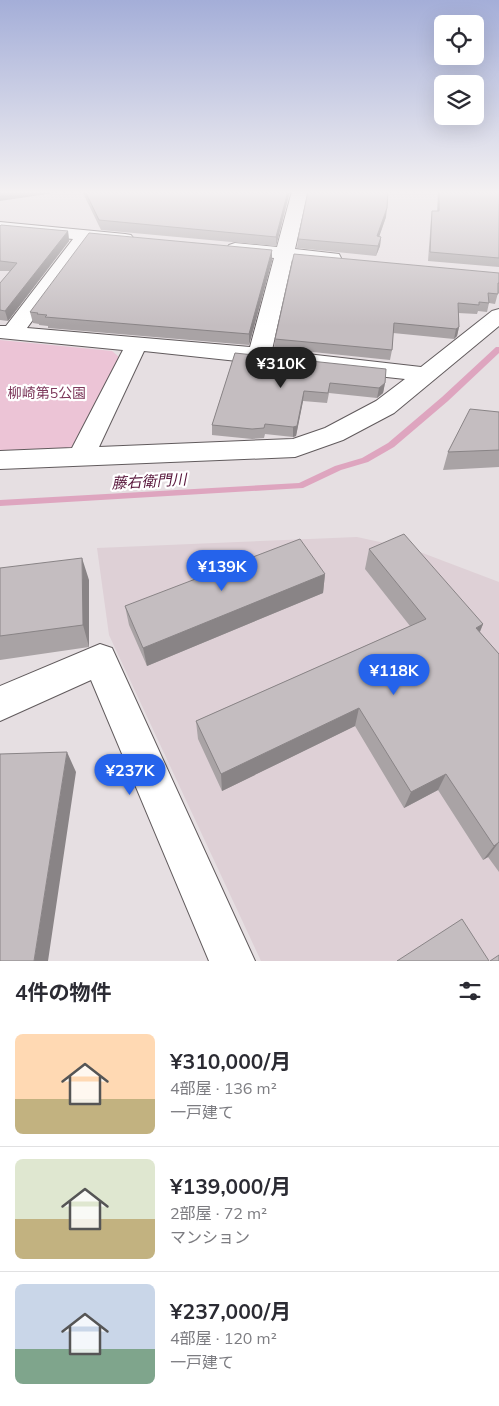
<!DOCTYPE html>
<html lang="ja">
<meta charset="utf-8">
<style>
:root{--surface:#fff;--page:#f7f7f7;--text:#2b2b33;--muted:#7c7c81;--line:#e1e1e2;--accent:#2563eb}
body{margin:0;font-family:Mulish,"Noto Sans JP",sans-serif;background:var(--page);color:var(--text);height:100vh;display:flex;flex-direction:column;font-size:19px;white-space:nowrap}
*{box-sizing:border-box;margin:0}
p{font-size:16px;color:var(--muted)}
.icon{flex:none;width:28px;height:28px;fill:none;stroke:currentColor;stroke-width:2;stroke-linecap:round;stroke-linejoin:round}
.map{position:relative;height:961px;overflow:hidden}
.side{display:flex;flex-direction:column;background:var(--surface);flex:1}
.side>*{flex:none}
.controls{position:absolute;left:434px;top:15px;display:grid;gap:10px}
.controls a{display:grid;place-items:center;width:50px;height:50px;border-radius:8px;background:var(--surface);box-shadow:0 5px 20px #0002;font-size:25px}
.price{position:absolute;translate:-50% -42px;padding:0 11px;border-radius:18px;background:var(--accent);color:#fff;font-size:16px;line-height:32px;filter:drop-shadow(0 1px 2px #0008)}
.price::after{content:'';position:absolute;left:50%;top:30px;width:15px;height:11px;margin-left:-8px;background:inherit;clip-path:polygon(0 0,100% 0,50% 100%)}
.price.active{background:#222;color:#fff}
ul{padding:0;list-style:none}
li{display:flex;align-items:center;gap:15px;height:125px;padding:0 15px}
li+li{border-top:1px solid var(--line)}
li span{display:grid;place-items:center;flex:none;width:140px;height:100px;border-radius:8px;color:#555}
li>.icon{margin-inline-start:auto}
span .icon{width:60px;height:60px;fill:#fffc;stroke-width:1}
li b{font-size:21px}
h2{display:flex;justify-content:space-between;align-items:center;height:60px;padding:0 15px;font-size:21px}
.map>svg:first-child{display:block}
.built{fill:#ded0d6}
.green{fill:#ecc4d6}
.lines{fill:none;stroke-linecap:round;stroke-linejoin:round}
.stream{fill:#dea5bf;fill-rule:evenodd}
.minor-casing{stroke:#615b5d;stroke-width:2}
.minor{fill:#fff;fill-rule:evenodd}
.wall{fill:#a9a3a5}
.shaded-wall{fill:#898486}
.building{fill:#c4bdc0;stroke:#898486}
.labels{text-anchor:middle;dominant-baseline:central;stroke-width:4.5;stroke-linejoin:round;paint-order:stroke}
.park-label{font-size:14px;fill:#7d385b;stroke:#fff}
.water-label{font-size:15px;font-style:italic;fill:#58163b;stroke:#fff}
</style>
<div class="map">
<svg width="499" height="961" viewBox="0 0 499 961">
<rect width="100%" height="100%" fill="#e6dfe2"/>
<path class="built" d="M357,537l55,12 87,33v379h-238l-152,-326 -12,-87z"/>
<path class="green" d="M0,340l112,11 7,6 -46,90 -13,7 -60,2z"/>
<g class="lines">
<path class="stream" d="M496,347h3v6l-51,48 -54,46 -26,15 -27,8 -38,18 -303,18v-6l299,-17 36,-17 27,-8 26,-15 54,-46z"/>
<g class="minor-casing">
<path id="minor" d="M292,191h16l-13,58 44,5 2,4 -2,4 -7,2 -40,-4 -20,90 149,17 71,-56 7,-2v17l-105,87 -51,27 -48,17 -295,12v-18l72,-3 51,-98 -123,-12v-12h6l67,-87 -73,-7v-10l125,12 6,1 3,4 -3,4 -6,1 -35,-3 -63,87 223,19 24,-89 -45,-5 -3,-4 3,-4 6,-2 42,4zM144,351l261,28 -29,22 -51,27 -32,11 -194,8z
M100,644l12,4 143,313h-46l-118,-281 -91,41v-35z"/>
</g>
<use href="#minor" class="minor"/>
</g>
<path class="wall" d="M82,191h208l-14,55 -175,-16z
M438,191h61v76l-71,-6 3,-42 1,-8h5z
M386,217l-7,19 2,1 -1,9 -4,10 -79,-8 1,-9z
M0,226l68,5 1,10 -61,80 -8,-1v-37l10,-12h-10z
M272,261l-23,84 -201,-17v-2l-9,-1v-1l-6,-1 -3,-11z
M499,273v20h-1l-3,11 -6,-1 -2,9 -9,-1 -1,3 -19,-1 1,14 -2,9 -3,3 -61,-6 -1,17 -2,10 -116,-12 1,-9z
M235,353l150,30 -2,10 -6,5 -48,-5 -2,10 -24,-2 -7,35 -3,1 -28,-3 -1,4 -12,1 -40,-4v-10z
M499,412v55l-56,3 5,-18z
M369,549l114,75 -3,8 19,22v218l-11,-15 -5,3 -45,-70 -34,18 -49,-82 -133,65 -24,-52 -2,-18 214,-95 -45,-57z
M0,568l89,12v67l-89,13z
M325,574l-2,19 -176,73 -18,-41 -4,-19z"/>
<path class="shaded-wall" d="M5,191h62l-67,10v-9z
M288,191h2l-14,55v-9z
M387,208l-1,9 -10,29 1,-10z
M68,231l1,10 -61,80 -3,-10z
M381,237l-1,9 -4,10 2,-10z
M272,250v11l-23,84v-11z
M459,327l-2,9 -3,3 2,-10z
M385,383l-2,10 -6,5 2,-10z
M304,391l-1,10 -7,35 -3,1v-10z
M82,558l7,22v67l-6,-22z
M325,574l-2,19 -176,73 -4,-18z
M483,624l-8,19 1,-15z
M359,708l-4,18 -133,65 -1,-17z
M67,752l9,20 -28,189h-14z
M446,774l-8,16 -34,18 7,-16z
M499,842l-11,15 -5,3 11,-14z"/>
<path class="building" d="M85,191h203l-12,46 -177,-17z
M308,191h80l-1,17 -10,28 4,1 -3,9 -80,-7z
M439,191h60v67l-69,-6 2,-41h7z
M1,225l67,6 -63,80 -5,-1v-27l17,-20 -17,-2v-35z
M89,233l183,17 -23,84 -204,-17 2,-2 -10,-1 1,-1 -8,-1z
M294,254l205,19v10h-1v11l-10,-1 1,10 -10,-1v3l-21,-2 1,24 -3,2 -62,-6 -2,27 -117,-11z
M235,353l151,16 -1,14 -6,5 -49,-5 -2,10 -24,-2 -7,35 -4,1 -28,-3 -1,4 -12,1 -40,-4z
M470,409l29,3v38l-51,2z
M404,534l79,90 -7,4 23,26v188l-5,4 -48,-72 -35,18 -52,-84 -138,66 -25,-53 230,-102 -57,-70z
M300,539l25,35 -182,74 -18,-42z
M82,558l1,67 -83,11v-68z
M67,752l-33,209h-34v-207z
M462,919l27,42h-92z
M499,955v6h-9z"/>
<linearGradient id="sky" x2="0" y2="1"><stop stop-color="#a4aed8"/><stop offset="0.59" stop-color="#f4f1f2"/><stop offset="1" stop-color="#f4f1f2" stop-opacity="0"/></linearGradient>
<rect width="499" height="326" fill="url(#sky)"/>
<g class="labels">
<g class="park-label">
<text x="47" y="393">柳崎第5公園</text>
</g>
<g class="water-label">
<text transform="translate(149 481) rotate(-3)">藤右衛門川</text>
</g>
</g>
</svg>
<div class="controls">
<a><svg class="icon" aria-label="locate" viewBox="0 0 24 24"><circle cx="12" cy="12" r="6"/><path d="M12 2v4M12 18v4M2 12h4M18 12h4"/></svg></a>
<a><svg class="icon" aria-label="layers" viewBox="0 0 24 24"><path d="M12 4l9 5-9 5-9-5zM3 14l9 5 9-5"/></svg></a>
</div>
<b class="price active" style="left:281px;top:389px">¥310K</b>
<b class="price" style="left:222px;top:592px">¥139K</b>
<b class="price" style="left:394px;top:696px">¥118K</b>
<b class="price" style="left:130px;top:796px">¥237K</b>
</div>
<section class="side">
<h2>4件の物件<svg class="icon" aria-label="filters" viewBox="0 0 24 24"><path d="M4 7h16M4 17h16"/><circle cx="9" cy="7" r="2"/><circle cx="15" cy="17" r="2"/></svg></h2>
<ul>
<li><span style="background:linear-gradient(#ffd9b3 65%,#c2b280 0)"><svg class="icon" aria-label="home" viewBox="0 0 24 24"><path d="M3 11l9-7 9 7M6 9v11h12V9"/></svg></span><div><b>¥310,000/月</b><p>4部屋 · 136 m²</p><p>一戸建て</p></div></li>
<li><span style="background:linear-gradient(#dfe7d0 60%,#c2b280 0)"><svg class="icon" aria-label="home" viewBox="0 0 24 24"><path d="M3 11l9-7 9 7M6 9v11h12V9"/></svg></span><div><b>¥139,000/月</b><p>2部屋 · 72 m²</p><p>マンション</p></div></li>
<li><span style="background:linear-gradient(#c9d6e8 65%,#7fa58c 0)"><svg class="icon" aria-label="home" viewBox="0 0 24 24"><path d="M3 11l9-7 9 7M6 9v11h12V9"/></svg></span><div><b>¥237,000/月</b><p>4部屋 · 120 m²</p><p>一戸建て</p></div></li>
</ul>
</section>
